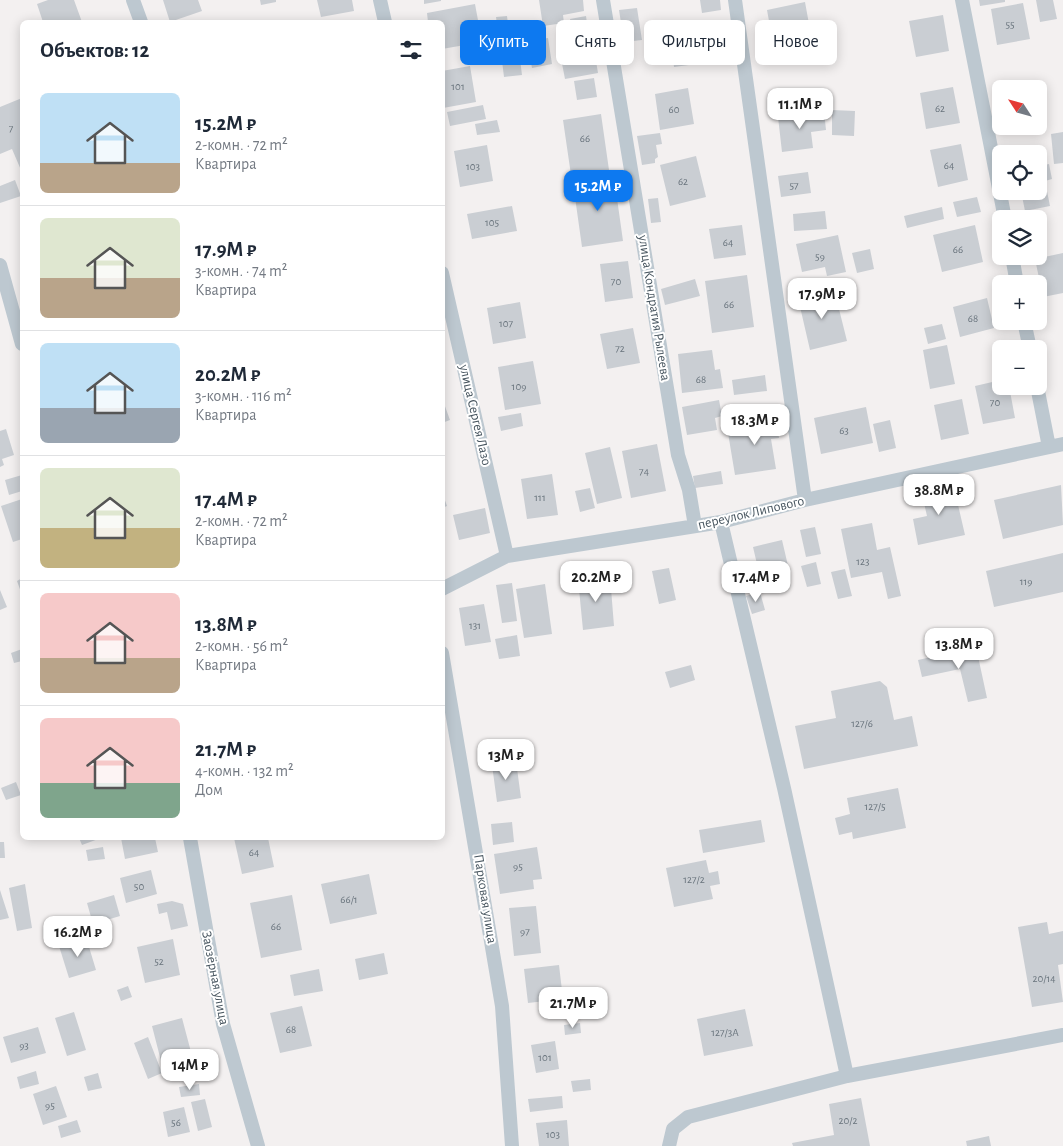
<!DOCTYPE html>
<html lang="ru">
<meta charset="utf-8">
<style>
:root{--surface:#fff;--page:#f2f2f3;--text:#1f2937;--muted:#747a83;--line:#e0e1e3;--accent:#0d79f0}
body{margin:0;font-family:"Alegreya Sans",sans-serif;background:var(--page);color:var(--text);height:100vh;display:flex;flex-direction:column;font-size:19px;white-space:nowrap}
*{box-sizing:border-box;margin:0}
p{font-size:16px;color:var(--muted)}
.icon{flex:none;width:28px;height:28px;fill:none;stroke:currentColor;stroke-width:2;stroke-linecap:round;stroke-linejoin:round}
.map{position:relative;flex:1;overflow:hidden}
.side{position:absolute;left:20px;top:20px;width:425px;height:820px;display:flex;flex-direction:column;background:var(--surface);border-radius:8px;box-shadow:0 2px 12px #0003}
.side>*{flex:none}
.banner{position:absolute;left:460px;top:20px;width:475px;height:45px;display:flex;gap:10px}
.needle{width:32px;rotate:306deg}
.controls{position:absolute;left:992px;top:80px;display:grid;gap:10px}
.controls a{display:grid;place-items:center;width:55px;height:55px;border-radius:8px;background:var(--surface);box-shadow:0 2px 12px #0003;font-size:25px}
.price{position:absolute;translate:-50% -42px;padding:0 11px;border-radius:10px;background:#fff;color:#222;font-size:16px;line-height:32px;filter:drop-shadow(0 1px 2px #0008)}
.price::after{content:'';position:absolute;left:50%;top:30px;width:15px;height:11px;margin-left:-8px;background:inherit;clip-path:polygon(0 0,100% 0,50% 100%)}
.price.selected{background:var(--accent);color:#fff}
ul{padding:0;list-style:none}
li{display:flex;align-items:center;gap:15px;height:125px;padding:0 20px}
li+li{border-top:1px solid var(--line)}
li span{display:grid;place-items:center;flex:none;width:140px;height:100px;border-radius:8px;color:#555}
li>.icon{margin-inline-start:auto}
span .icon{width:60px;height:60px;fill:#fffc;stroke-width:1}
li b{font-size:21px}
h2{display:flex;justify-content:space-between;align-items:center;height:60px;padding:0 20px;font-size:21px}
.chip{padding:0 18px;border-radius:8px;background:var(--surface);box-shadow:0 2px 12px #0003;font-size:18px;line-height:45px}
.chip.selected{background:var(--accent);color:#fff}
.map>svg:first-child{display:block}
.building{fill:#caced3}
.lines{fill:none;stroke-linecap:round;stroke-linejoin:round}
.service{stroke:#bdc8d0;stroke-width:14}
.labels{text-anchor:middle;dominant-baseline:central;stroke-width:4;stroke-linejoin:round;paint-order:stroke}
.number-label{font-size:11px;fill:#68737c}
.street-label{font-size:14px;fill:#47555f;stroke:#fff}
</style>
<div class="map">
<svg width="1063" height="1146" viewBox="0 0 1063 1146">
<rect width="100%" height="100%" fill="#f3f0f0"/>
<path class="building" d="M48,0h26l8,22h-39l-6,-18z
M163,0h35l4,11 -32,11z
M260,0h16v2l-15,3z
M317,0h35l2,11 -33,6z
M424,0h17v1l-17,3z
M539,0h44l1,11 -21,4 1,8 -21,3z
M700,0h20l1,10 -19,3z
M979,0h26v2l-25,4z
M1036,0h17l4,19 -17,3z
M805,2l6,33 -38,8 -6,-33z
M1023,3l7,36 -33,6 -6,-36z
M475,4l7,38 -40,7v-27h-14l-1,-9z
M637,8l5,32 -18,2 -5,-32z
M943,15l6,36 -33,6 -7,-36z
M507,16l3,23 -11,2 -3,-24z
M586,16l2,14 -15,2 -3,-13z
M706,24l5,38 -37,5 -5,-38z
M592,37l6,36 -33,6 -7,-36z
M548,38l4,26 -20,4 -5,-27z
M518,43l4,32 -18,2 -4,-32z
M470,66l6,36 -33,6 -1,-37z
M594,78l3,19 -20,3 -3,-19z
M953,87l7,36 -34,6 -6,-36z
M688,88l6,36 -34,6 -5,-36z
M1039,94l6,35 -33,5 -1,-8h28z
M22,98v72h-1l-9,-21 -12,5v-47z
M483,105l3,14 -36,7 -3,-14z
M832,110l23,1 -1,25 -22,-1z
M824,111l2,19 -15,2 2,16 -31,4 -4,-35z
M601,114l8,56 -38,5 -8,-55z
M497,120l3,12 -23,3 -2,-11z
M1063,132v31l-9,1 -3,-30z
M660,133l2,11 -6,1 2,12 -3,2v4l-13,2 -5,-29z
M961,144l7,36 -30,7 -8,-37z
M487,145l6,36 -33,6 -6,-36z
M696,156l10,41 -36,9 -10,-41z
M1049,164l3,15 -7,2 5,25 -25,5 -4,-20h18v-25z
M808,172l3,21 -30,4 -3,-21z
M614,177l9,64 -41,6 -9,-64z
M15,180l6,16 -21,7v-17z
M977,197l4,15 -24,5 -4,-15z
M658,198l3,24 -10,1 -3,-24z
M512,206l5,25 -45,8 -5,-25z
M942,207l2,12 -37,9 -3,-12z
M825,211l2,18 -33,2 -1,-17z
M742,225l4,30 -32,4 -5,-30z
M975,225l8,37 -41,10 -9,-37z
M838,235l8,37 -19,4 -2,-9 -23,5 -6,-28z
M870,249l4,20 -17,4 -5,-20z
M1063,253v40l-20,4 -8,-38z
M628,261l5,37 -28,4 -5,-38z
M747,275l7,52 -42,6 -7,-52z
M695,279l5,17 -35,9 -4,-16z
M834,289l13,52 -37,9 -12,-52z
M987,298l7,30 -34,9 -7,-30z
M520,302l6,36 -33,6 -6,-36z
M942,324l4,15 -18,5 -4,-16z
M633,328l7,35 -33,6 -7,-35z
M947,345l8,39 -25,5 -7,-39z
M712,350l3,20 5,-1 3,19 -41,5 -4,-39z
M533,361l8,43 -36,6 -7,-43z
M765,375l2,16 -33,4 -2,-15z
M1001,380v6h8l6,32 -32,6 -8,-38z
M442,398l8,22 -8,3z
M962,399l7,35 -28,6 -7,-35z
M719,400l3,16 -7,2 2,12 -30,5 -5,-28z
M866,407l7,36 -52,11 -7,-36z
M521,413l2,13 -22,5 -3,-14z
M776,415l3,23 -8,1 5,30 -41,6 -7,-42 20,-3 -1,-11z
M890,420l6,28 -17,4 -6,-28z
M6,429l8,26 -12,4 2,6 -4,2v-36z
M657,444l9,47 -35,7 -9,-47z
M610,447l12,51 -25,6 -12,-51z
M721,471l2,13 -28,4 -2,-12z
M552,474l6,41 -31,4 -6,-40z
M22,475v16l-13,4 -4,-15z
M953,483l12,52 -47,10 -5,-26 14,-3 -6,-26z
M1061,485l2,40 -60,14 -9,-39z
M590,488l5,20 -15,4 -5,-21z
M442,492l5,14 -5,2z
M22,499v40l-9,3 -12,-36z
M485,508l5,25 -31,7 -6,-25z
M872,523l5,27 13,-3 11,49 -13,3 -6,-27 -31,6 -10,-49z
M815,527l6,27 -15,3 -6,-27z
M782,540l7,30 -29,7 -7,-30z
M1063,553v39l-69,15 -8,-36z
M816,562l5,22 -14,3 -6,-21z
M669,568l7,32 -17,4 -7,-33z
M845,569l7,27 -14,3 -7,-27z
M610,576l4,50 -31,4 -5,-51z
M22,578v17l-5,-14z
M512,583l5,38 -15,2 -6,-38z
M545,584l7,50 -28,4 -8,-49z
M0,590l7,17 -7,3z
M760,592l5,18 -13,4 -6,-18z
M484,604l7,38 -26,4 -6,-38z
M517,635l3,21 -21,3 -4,-20z
M976,647l11,51 -19,4 -8,-33 -38,8 -4,-17z
M22,649v12l-8,2 -3,-10z
M691,665l4,15 -25,8 -5,-16z
M880,681l7,6 7,33 18,-4 6,30 -114,23 -9,-43 41,-8 -5,-27z
M516,761l5,37 -24,4 -5,-37z
M16,782l5,13 -15,5 -5,-12z
M898,788l8,40 -53,11 -1,-7 -13,3 -4,-17 15,-4 -3,-16z
M761,820l4,22 -62,11 -4,-23z
M512,822l2,20 -21,3 -2,-21z
M79,838h22l-19,7z
M121,838h34l3,14 -33,7z
M234,838h34l6,29 -32,7z
M0,842h4l1,16h-5z
M103,847l2,12 -17,2 -2,-11z
M537,847l5,32 -9,1 1,9 -34,5 -6,-40z
M706,860l3,13 9,-2 2,13 -10,2 3,13 -39,8 -8,-39z
M151,870l6,24 -31,9 -6,-25z
M369,874l8,40 -47,10 -9,-40z
M25,884l7,44 -15,3 -8,-43z
M0,890l9,28 -9,2z
M114,895l6,21 -27,8 -6,-21z
M292,895l10,55 -41,8 -11,-55z
M172,901l11,3 5,22 -17,4 -4,-18 -8,2 -2,-10z
M536,906l5,47 -27,3 -5,-48z
M1047,922l2,12 14,-3v33l-5,1 5,37 -31,5 -14,-80z
M86,937l10,33 -27,8 -10,-32z
M173,939l7,36 -35,8 -8,-36z
M384,953l4,21 -29,6 -4,-21z
M559,965l4,34 -35,4 -4,-34z
M319,969l4,22 -29,5 -4,-21z
M128,986l4,11 -11,4 -4,-11z
M302,1006l10,40 -32,7 -10,-40z
M745,1009l8,37 -49,10 -7,-37z
M74,1012l12,38 -19,6 -12,-38z
M182,1018l9,34 -30,9 -9,-35z
M580,1023l1,10 -16,2 -1,-10z
M38,1027l8,26 -35,10 -8,-26z
M148,1037l14,36 -14,6 -14,-36z
M555,1041l4,28 -23,4 -5,-28z
M36,1071l3,13 -19,5 -3,-12z
M98,1073l4,15 -14,3 -4,-14z
M590,1079l1,11 -18,2 -2,-11z
M199,1084l1,11 -19,2 -2,-10z
M56,1086l11,31 -24,8 -10,-31z
M562,1096l1,12 -33,4 -2,-13z
M861,1098l9,48h-77l-1,-3 42,-8 -5,-31z
M205,1099l7,28 -14,4 -7,-29z
M184,1107l6,25 -22,5 -5,-25z
M77,1120l4,12 -20,6 -3,-12z
M567,1120l2,26h-30l-3,-23z
M989,1136l2,10h-24l-1,-5z"/>
<g class="lines">
<path class="service" d="M133,0l8,22
M380,0l5,22
M603,0l75,455 11,35 6,36
M735,0l70,500
M962,0l43,219
M1012,256l5,28
M0,265l22,79
M442,273l65,283
M1024,321l6,28
M1037,386l12,61
M721,522l63,266 63,288
M442,589l65,-33 214,-34 84,-22 258,-56
M442,653l60,353 10,140
M190,838l33,186 35,122
M669,1146l4,-17 15,-12 159,-41 216,-41"/>
</g>
<g class="labels">
<g class="number-label">
<text x="1010" y="24">55</text>
<text x="458" y="86">101</text>
<text x="940" y="108">62</text>
<text x="674" y="109">60</text>
<text x="11" y="128">7</text>
<text x="585" y="138">66</text>
<text x="949" y="165">64</text>
<text x="473" y="166">103</text>
<text x="683" y="181">62</text>
<text x="794" y="185">57</text>
<text x="492" y="222">105</text>
<text x="728" y="242">64</text>
<text x="958" y="249">66</text>
<text x="820" y="256">59</text>
<text x="616" y="281">70</text>
<text x="729" y="304">66</text>
<text x="973" y="318">68</text>
<text x="506" y="323">107</text>
<text x="620" y="348">72</text>
<text x="701" y="379">68</text>
<text x="519" y="386">109</text>
<text x="995" y="402">70</text>
<text x="844" y="430">63</text>
<text x="644" y="471">74</text>
<text x="540" y="497">111</text>
<text x="863" y="561">123</text>
<text x="1026" y="581">119</text>
<text x="475" y="625">131</text>
<text x="862" y="723">127/6</text>
<text x="875" y="806">127/5</text>
<text x="254" y="852">64</text>
<text x="518" y="866">95</text>
<text x="694" y="879">127/2</text>
<text x="139" y="886">50</text>
<text x="349" y="899">66/1</text>
<text x="276" y="926">66</text>
<text x="525" y="931">97</text>
<text x="159" y="961">52</text>
<text x="1044" y="978">20/14</text>
<text x="291" y="1029">68</text>
<text x="725" y="1032">127/3А</text>
<text x="24" y="1045">93</text>
<text x="545" y="1057">101</text>
<text x="50" y="1105">95</text>
<text x="848" y="1120">20/2</text>
<text x="176" y="1122">56</text>
<text x="553" y="1134">103</text>
</g>
<g class="street-label">
<text transform="translate(654 308) rotate(81)">улица Кондратия Рылеева</text>
<text transform="translate(475 415) rotate(77)">улица Сергея Лазо</text>
<text transform="translate(751 513) rotate(-13)">переулок Липового</text>
<text transform="translate(485 899) rotate(81)">Парковая улица</text>
<text transform="translate(215 978) rotate(79)">Заозёрная улица</text>
</g>
</g>
</svg>
<div class="controls">
<a><svg class="needle" viewBox="-14 -14 28 28"><path d="M0-13l5 13h-10z" fill="#e53935"/><path d="M0 13l5-13h-10z" fill="#747a83"/></svg></a>
<a><svg class="icon" aria-label="locate" viewBox="0 0 24 24"><circle cx="12" cy="12" r="6"/><path d="M12 2v4M12 18v4M2 12h4M18 12h4"/></svg></a>
<a><svg class="icon" aria-label="layers" viewBox="0 0 24 24"><path d="M12 4l9 5-9 5-9-5zM3 14l9 5 9-5"/></svg></a>
<a>+</a>
<a>−</a>
</div>
<b class="price" style="left:800px;top:130px">11.1M ₽</b>
<b class="price selected" style="left:598px;top:212px">15.2M ₽</b>
<b class="price" style="left:822px;top:320px">17.9M ₽</b>
<b class="price" style="left:755px;top:446px">18.3M ₽</b>
<b class="price" style="left:939px;top:516px">38.8M ₽</b>
<b class="price" style="left:596px;top:603px">20.2M ₽</b>
<b class="price" style="left:756px;top:603px">17.4M ₽</b>
<b class="price" style="left:959px;top:670px">13.8M ₽</b>
<b class="price" style="left:506px;top:781px">13M ₽</b>
<b class="price" style="left:78px;top:958px">16.2M ₽</b>
<b class="price" style="left:573px;top:1029px">21.7M ₽</b>
<b class="price" style="left:190px;top:1091px">14M ₽</b>
<div class="banner">
<a class="chip selected">Купить</a>
<a class="chip">Снять</a>
<a class="chip">Фильтры</a>
<a class="chip">Новое</a>
</div>
<section class="side">
<h2>Объектов: 12<svg class="icon" aria-label="filters" viewBox="0 0 24 24"><path d="M4 7h16M4 17h16"/><circle cx="9" cy="7" r="2"/><circle cx="15" cy="17" r="2"/></svg></h2>
<ul>
<li><span style="background:linear-gradient(#bfe0f5 70%,#b9a48a 0)"><svg class="icon" aria-label="home" viewBox="0 0 24 24"><path d="M3 11l9-7 9 7M6 9v11h12V9"/></svg></span><div><b>15.2M ₽</b><p>2-комн. · 72 m²</p><p>Квартира</p></div></li>
<li><span style="background:linear-gradient(#dfe7d0 60%,#b9a48a 0)"><svg class="icon" aria-label="home" viewBox="0 0 24 24"><path d="M3 11l9-7 9 7M6 9v11h12V9"/></svg></span><div><b>17.9M ₽</b><p>3-комн. · 74 m²</p><p>Квартира</p></div></li>
<li><span style="background:linear-gradient(#bfe0f5 65%,#9aa5b1 0)"><svg class="icon" aria-label="home" viewBox="0 0 24 24"><path d="M3 11l9-7 9 7M6 9v11h12V9"/></svg></span><div><b>20.2M ₽</b><p>3-комн. · 116 m²</p><p>Квартира</p></div></li>
<li><span style="background:linear-gradient(#dfe7d0 60%,#c2b280 0)"><svg class="icon" aria-label="home" viewBox="0 0 24 24"><path d="M3 11l9-7 9 7M6 9v11h12V9"/></svg></span><div><b>17.4M ₽</b><p>2-комн. · 72 m²</p><p>Квартира</p></div></li>
<li><span style="background:linear-gradient(#f6c9c9 65%,#b9a48a 0)"><svg class="icon" aria-label="home" viewBox="0 0 24 24"><path d="M3 11l9-7 9 7M6 9v11h12V9"/></svg></span><div><b>13.8M ₽</b><p>2-комн. · 56 m²</p><p>Квартира</p></div></li>
<li><span style="background:linear-gradient(#f6c9c9 65%,#7fa58c 0)"><svg class="icon" aria-label="home" viewBox="0 0 24 24"><path d="M3 11l9-7 9 7M6 9v11h12V9"/></svg></span><div><b>21.7M ₽</b><p>4-комн. · 132 m²</p><p>Дом</p></div></li>
</ul>
</section>
</div>
